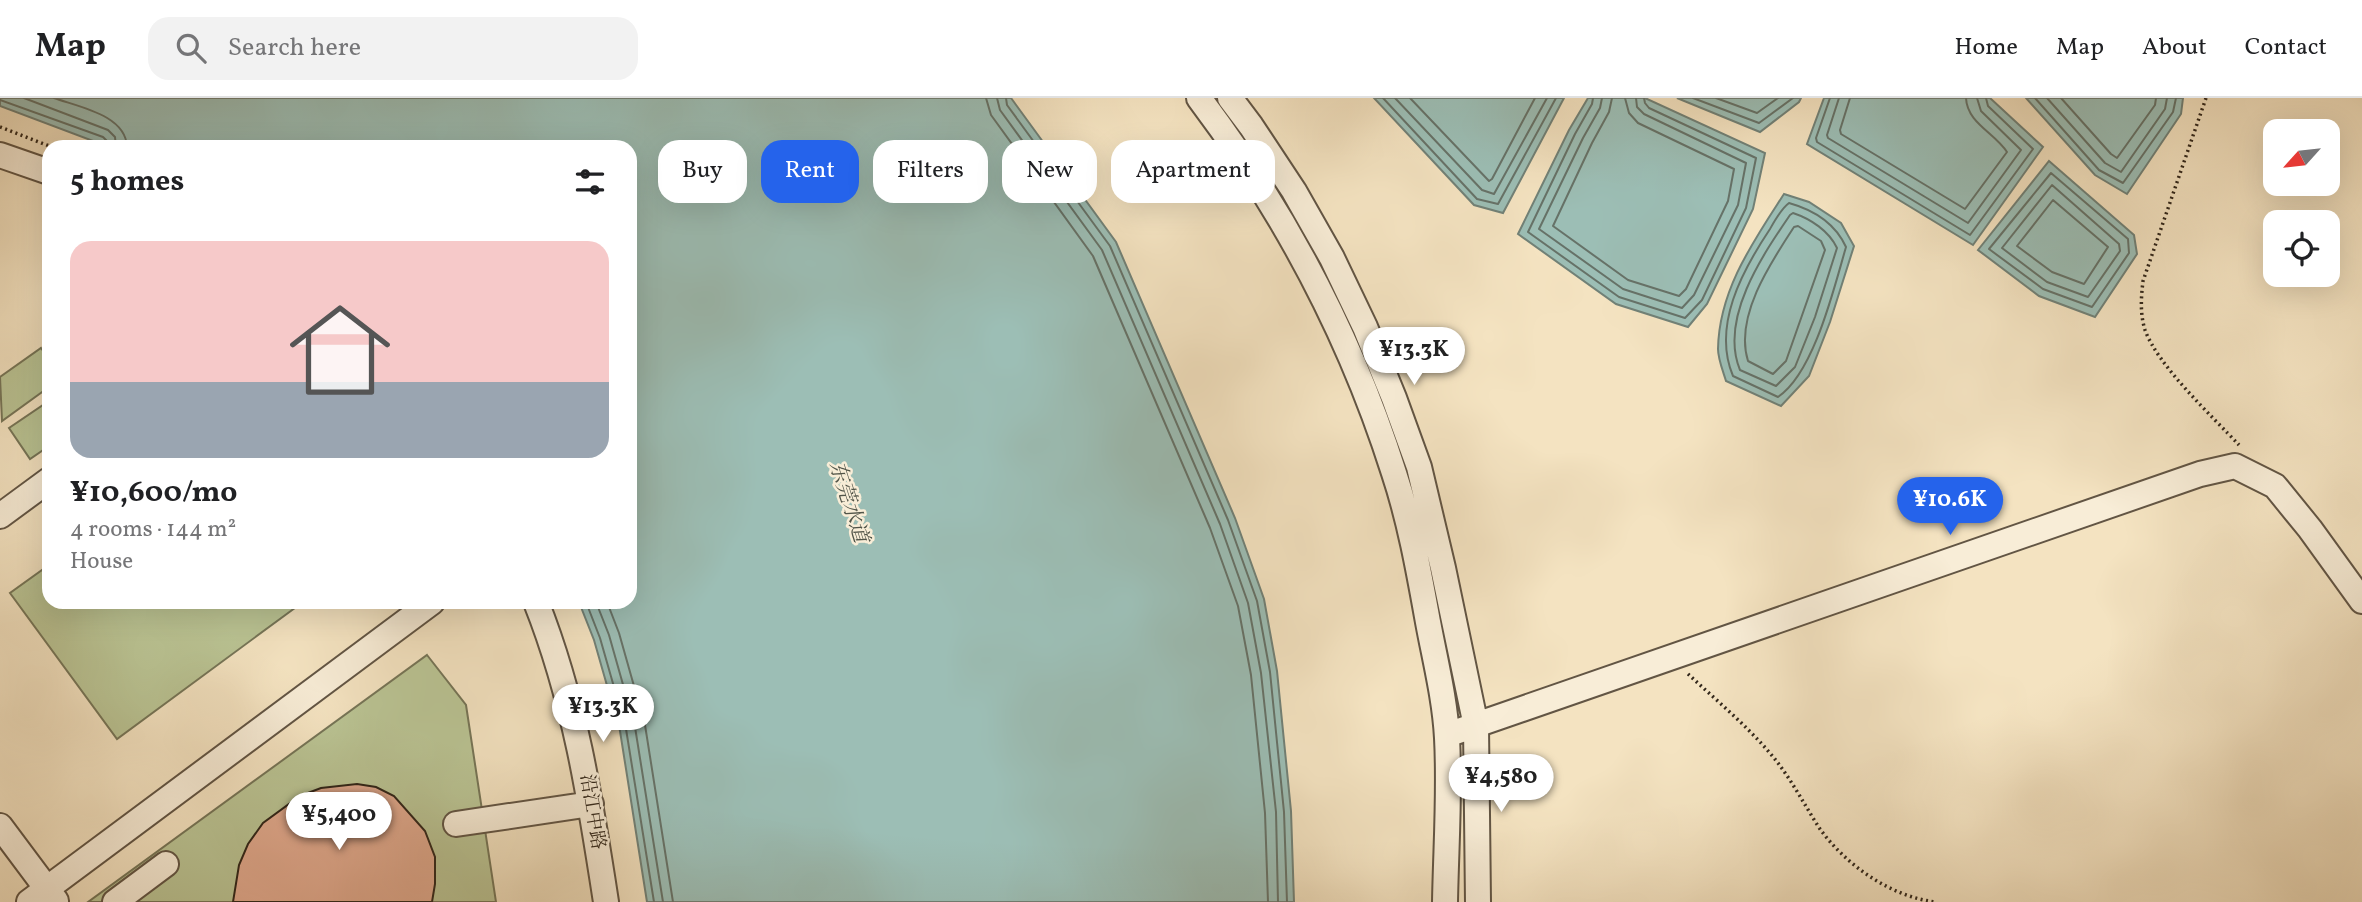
<!DOCTYPE html>
<meta charset="utf-8">
<style>
:root{--surface:#fff;--page:#f2f2f2;--text:#202124;--muted:#757577;--line:#e0e0e0;--accent:#2563eb}
body{margin:0;font-family:Vollkorn,"Noto Serif SC",serif;background:var(--page);color:var(--text);height:100vh;display:flex;flex-direction:column;font-size:26px;white-space:nowrap}
*{box-sizing:border-box;margin:0}
p{font-size:23px;color:var(--muted)}
.icon{flex:none;width:38px;height:38px;fill:none;stroke:currentColor;stroke-width:2;stroke-linecap:round;stroke-linejoin:round}
.map{position:relative;flex:1;overflow:hidden}
.drawer{position:absolute;left:42px;top:42px;width:595px;height:469px;display:flex;flex-direction:column;background:var(--surface);border-radius:21px;box-shadow:0 7px 28px #0002}
.drawer>*{flex:none}
.guide{position:absolute;left:658px;top:42px;width:665px;height:63px;display:flex;gap:14px}
.needle{width:46px;rotate:243deg}
.buttons{position:absolute;left:2263px;top:21px;display:grid;gap:14px}
.buttons a{display:grid;place-items:center;width:77px;height:77px;border-radius:14px;background:var(--surface);box-shadow:0 7px 28px #0002;font-size:35px}
.price{position:absolute;translate:-50% -60px;padding:0 16px;border-radius:24px;background:#fff;color:#222;font-size:23px;line-height:46px;filter:drop-shadow(0 2px 4px #0008)}
.price::after{content:'';position:absolute;left:50%;top:42px;width:21px;height:16px;margin-left:-10px;background:inherit;clip-path:polygon(0 0,100% 0,50% 100%)}
.price.selected{background:var(--accent);color:#fff}
ul{padding:0;list-style:none}
li{display:grid;align-content:center;gap:14px;height:371px;padding:0 28px}
li+li{border-top:2px solid var(--line)}
li span{display:grid;place-items:center;height:217px;border-radius:21px;color:#555}
li>.icon{margin-inline-start:auto}
span .icon{width:126px;height:126px;fill:#fffc;stroke-width:1}
li b{font-size:30px}
h2{display:flex;justify-content:space-between;align-items:center;height:84px;padding:0 28px;font-size:30px}
.chip{padding:0 24px;border-radius:21px;background:var(--surface);box-shadow:0 7px 28px #0002;font-size:24px;line-height:63px}
.chip.selected{background:var(--accent);color:#fff}
header{display:flex;align-items:center;gap:42px;box-sizing:border-box;height:98px;padding:0 35px;background:var(--surface);border-bottom:2px solid var(--line)}
header strong{font-size:33px}
nav{display:flex;gap:38px;margin-inline-start:auto;font-size:24px}
.search{width:490px;height:63px;background:var(--page);display:flex;align-items:center;gap:18px;box-sizing:border-box;padding:0 24px;border-radius:21px;color:var(--muted);font-size:26px}
.map>svg:first-child{display:block}
.green{fill:#bac494;stroke:#767557;stroke-width:2}
.water{fill:#9cbeb5;stroke:#718177;stroke-width:2}
.lines{fill:none;stroke-linecap:round;stroke-linejoin:round}
.shore{stroke:#667268;stroke-width:2}
.building{fill:#e0a98e;stroke:#31261a;stroke-width:2}
.minor-casing{stroke:#625544;stroke-width:28}
.path{stroke:#31261a;stroke-width:3.5;stroke-dasharray:2 3.5;stroke-linecap:butt}
.minor{stroke:#f8edd7;stroke-width:24}
.labels{text-anchor:middle;dominant-baseline:central;stroke-width:5;stroke-linejoin:round;paint-order:stroke}
.street-label{font-size:19px;fill:#31261a;stroke:#f8edd7}
.water-label{font-size:21px;font-style:italic;fill:#515448;stroke:#f8edd7}
</style>
<header>
<strong>Map</strong>
<div class="search"><svg class="icon" aria-label="search" viewBox="0 0 24 24"><circle cx="10" cy="10" r="6"/><path d="M15 15l6 6"/></svg>Search here</div>
<nav><a>Home</a><a>Map</a><a>About</a><a>Contact</a></nav>
</header>
<div class="map">
<svg width="2362" height="804" viewBox="0 0 2362 804">
<rect width="100%" height="100%" fill="#f4e3c1"/>
<filter id="stains"><feTurbulence type="fractalNoise" baseFrequency=".00286" numOctaves="4"/><feColorMatrix values="0 0 0 0 .2 0 0 0 0 .09 0 0 0 0 .02 0 0 0 .5 -.17"/></filter>
<radialGradient id="worn" r=".72"><stop offset=".6" stop-color="#630" stop-opacity="0"/><stop offset="1" stop-color="#630" stop-opacity=".3"/></radialGradient>
<path class="green" d="M41,250l8,11v28l-47,34 -2,-44z
M49,303v45l-19,13 -21,-31z
M49,467v37h254l-186,137 -107,-146z
M427,557l39,50 30,197h-408z"/>
<path class="water" d="M0,0h1011l105,144 119,276 29,81 13,72 14,140 3,91h-647l-27,-171 -26,-91 -15,-38h51v-455h-521l-109,-41z
M1374,0h190l-61,115 -29,-8z
M1588,0h57l120,55 -12,56 -46,95 -19,23 -72,-23 -98,-70 51,-104z
M1677,0h124l-2,4 -39,30z
M1824,0h166l53,49 -70,98 -166,-101z
M2026,0h157l-2,16 -54,80 -32,-19z
M2049,63l85,74 3,19 -42,63 -56,-21 -61,-46z
M1784,96l25,8 32,21 13,23 -24,76 -21,54 -28,30 -55,-25c-3,-10 -8,-22 -8,-32 1,-59 35,-107 66,-155z"/>
<g class="lines">
<path class="shore" d="M24,0l84,32 7,7 1,10
M54,0c25,9 72,17 73,49
M986,0l5,17 102,141 117,272 28,78 13,69 14,138 3,89
M997,0l3,12 102,140 118,274 28,79 13,70 15,139 2,90
M1006,0l1,7 103,141 118,274 29,81 13,71 14,140 3,90
M1383,0l94,101 21,5 58,-106
M1395,0l87,92 12,4 53,-96
M1410,0l79,83 3,-2 43,-81
M1593,0l-1,6 -17,30 -47,98 91,65 66,21 17,-18 44,-92 10,-50 -107,-50 -4,-5 -1,-5
M1602,0l-2,10 -17,30 -44,91 84,60 59,19 12,-13 44,-90 8,-42 -102,-49 -7,-7 -1,-9
M1612,0l-3,14 -17,31 -39,83 75,54 51,16 7,-7 42,-88 6,-32 -96,-46 -9,-10 -4,-15
M1693,0l66,25 34,-25
M1716,0l41,15 21,-15
M1830,0l-14,40 1,4 153,93 63,-86 -45,-43 -2,-8
M1839,0l-12,37 1,3 140,85 53,-73 -40,-39 -4,-13
M1850,0l-10,32 1,4 124,75 42,-57c-12,-19 -40,-29 -41,-54
M2035,0l64,72 24,13 50,-71 3,-14
M2047,0l58,65 16,9 44,-63 2,-11
M2061,0l50,56 6,4 38,-53 1,-7
M0,2l103,37 4,4 1,6
M2051,75l77,66 1,14 -37,54 -49,-18 -54,-40z
M2052,87l67,59 1,7 -32,46 -41,-15 -45,-34z
M2053,102l55,47 -24,37 -32,-12 -35,-26z
M1789,105c25,7 46,20 57,44 -12,41 -32,126 -68,150l-45,-21c-21,-50 9,-105 37,-147 5,-9 11,-20 19,-26z
M1793,115c18,6 36,18 44,35l-22,69 -20,50 -19,19 -36,-16c-21,-51 22,-114 50,-155z
M1798,128l23,15 4,9 -39,111 -13,13 -25,-13c-14,-44 23,-99 46,-134z
M586,504l14,36 26,91 28,173
M596,504l13,33 26,92 28,175
M607,504l12,31 26,92 28,177"/>
</g>
<path class="building" d="M357,686l19,3 18,9 31,35 10,26v27l-3,18h-199l6,-37 9,-21 15,-21 37,-27 21,-8z"/>
<g class="lines">
<g class="minor-casing">
<path id="minor" d="M1199,0c85,113 152,239 195,375 16,48 25,99 34,149 7,38 17,77 19,116 3,54 -1,109 -2,164
M1230,0l21,28 43,65 38,67 33,69 29,71 25,69 24,101 33,158 2,176
M0,57l49,17
M0,418l49,-36
M536,504c39,98 54,196 70,300
M1447,637l753,-261 35,-8 40,20 35,43 52,72
M456,726l135,-20
M0,728l56,75
M29,804l403,-300
M115,804l51,-38"/>
</g>
<path class="path" d="M2206,0l-63,183c-2,17 -3,33 2,49 13,36 67,86 94,115
M0,29l52,20
M1688,576c27,25 57,50 81,78 21,24 34,51 51,77 26,36 71,68 116,73"/>
<use href="#minor" class="minor"/>
</g>
<g class="labels">
<g class="street-label">
<text transform="translate(592 714) rotate(81)">沿江中路</text>
</g>
<g class="water-label">
<text transform="translate(848 404) rotate(72)">东莞水道</text>
</g>
</g>
<rect width="100%" height="100%" filter="url(#stains)"/>
<rect width="100%" height="100%" fill="url(#worn)"/>
</svg>
<div class="buttons">
<a><svg class="needle" viewBox="-14 -14 28 28"><path d="M0-13l5 13h-10z" fill="#e53935"/><path d="M0 13l5-13h-10z" fill="#757577"/></svg></a>
<a><svg class="icon" aria-label="locate" viewBox="0 0 24 24"><circle cx="12" cy="12" r="6"/><path d="M12 2v4M12 18v4M2 12h4M18 12h4"/></svg></a>
</div>
<b class="price" style="left:1414px;top:289px">¥13.3K</b>
<b class="price selected" style="left:1950px;top:439px">¥10.6K</b>
<b class="price" style="left:603px;top:646px">¥13.3K</b>
<b class="price" style="left:1501px;top:716px">¥4,580</b>
<b class="price" style="left:339px;top:754px">¥5,400</b>
<div class="guide">
<a class="chip">Buy</a>
<a class="chip selected">Rent</a>
<a class="chip">Filters</a>
<a class="chip">New</a>
<a class="chip">Apartment</a>
</div>
<section class="drawer">
<h2>5 homes<svg class="icon" aria-label="filters" viewBox="0 0 24 24"><path d="M4 7h16M4 17h16"/><circle cx="9" cy="7" r="2"/><circle cx="15" cy="17" r="2"/></svg></h2>
<ul>
<li><span style="background:linear-gradient(#f6c9c9 65%,#9aa5b1 0)"><svg class="icon" aria-label="home" viewBox="0 0 24 24"><path d="M3 11l9-7 9 7M6 9v11h12V9"/></svg></span><div><b>¥10,600/mo</b><p>4 rooms · 144 m²</p><p>House</p></div></li>
</ul>
</section>
</div>
